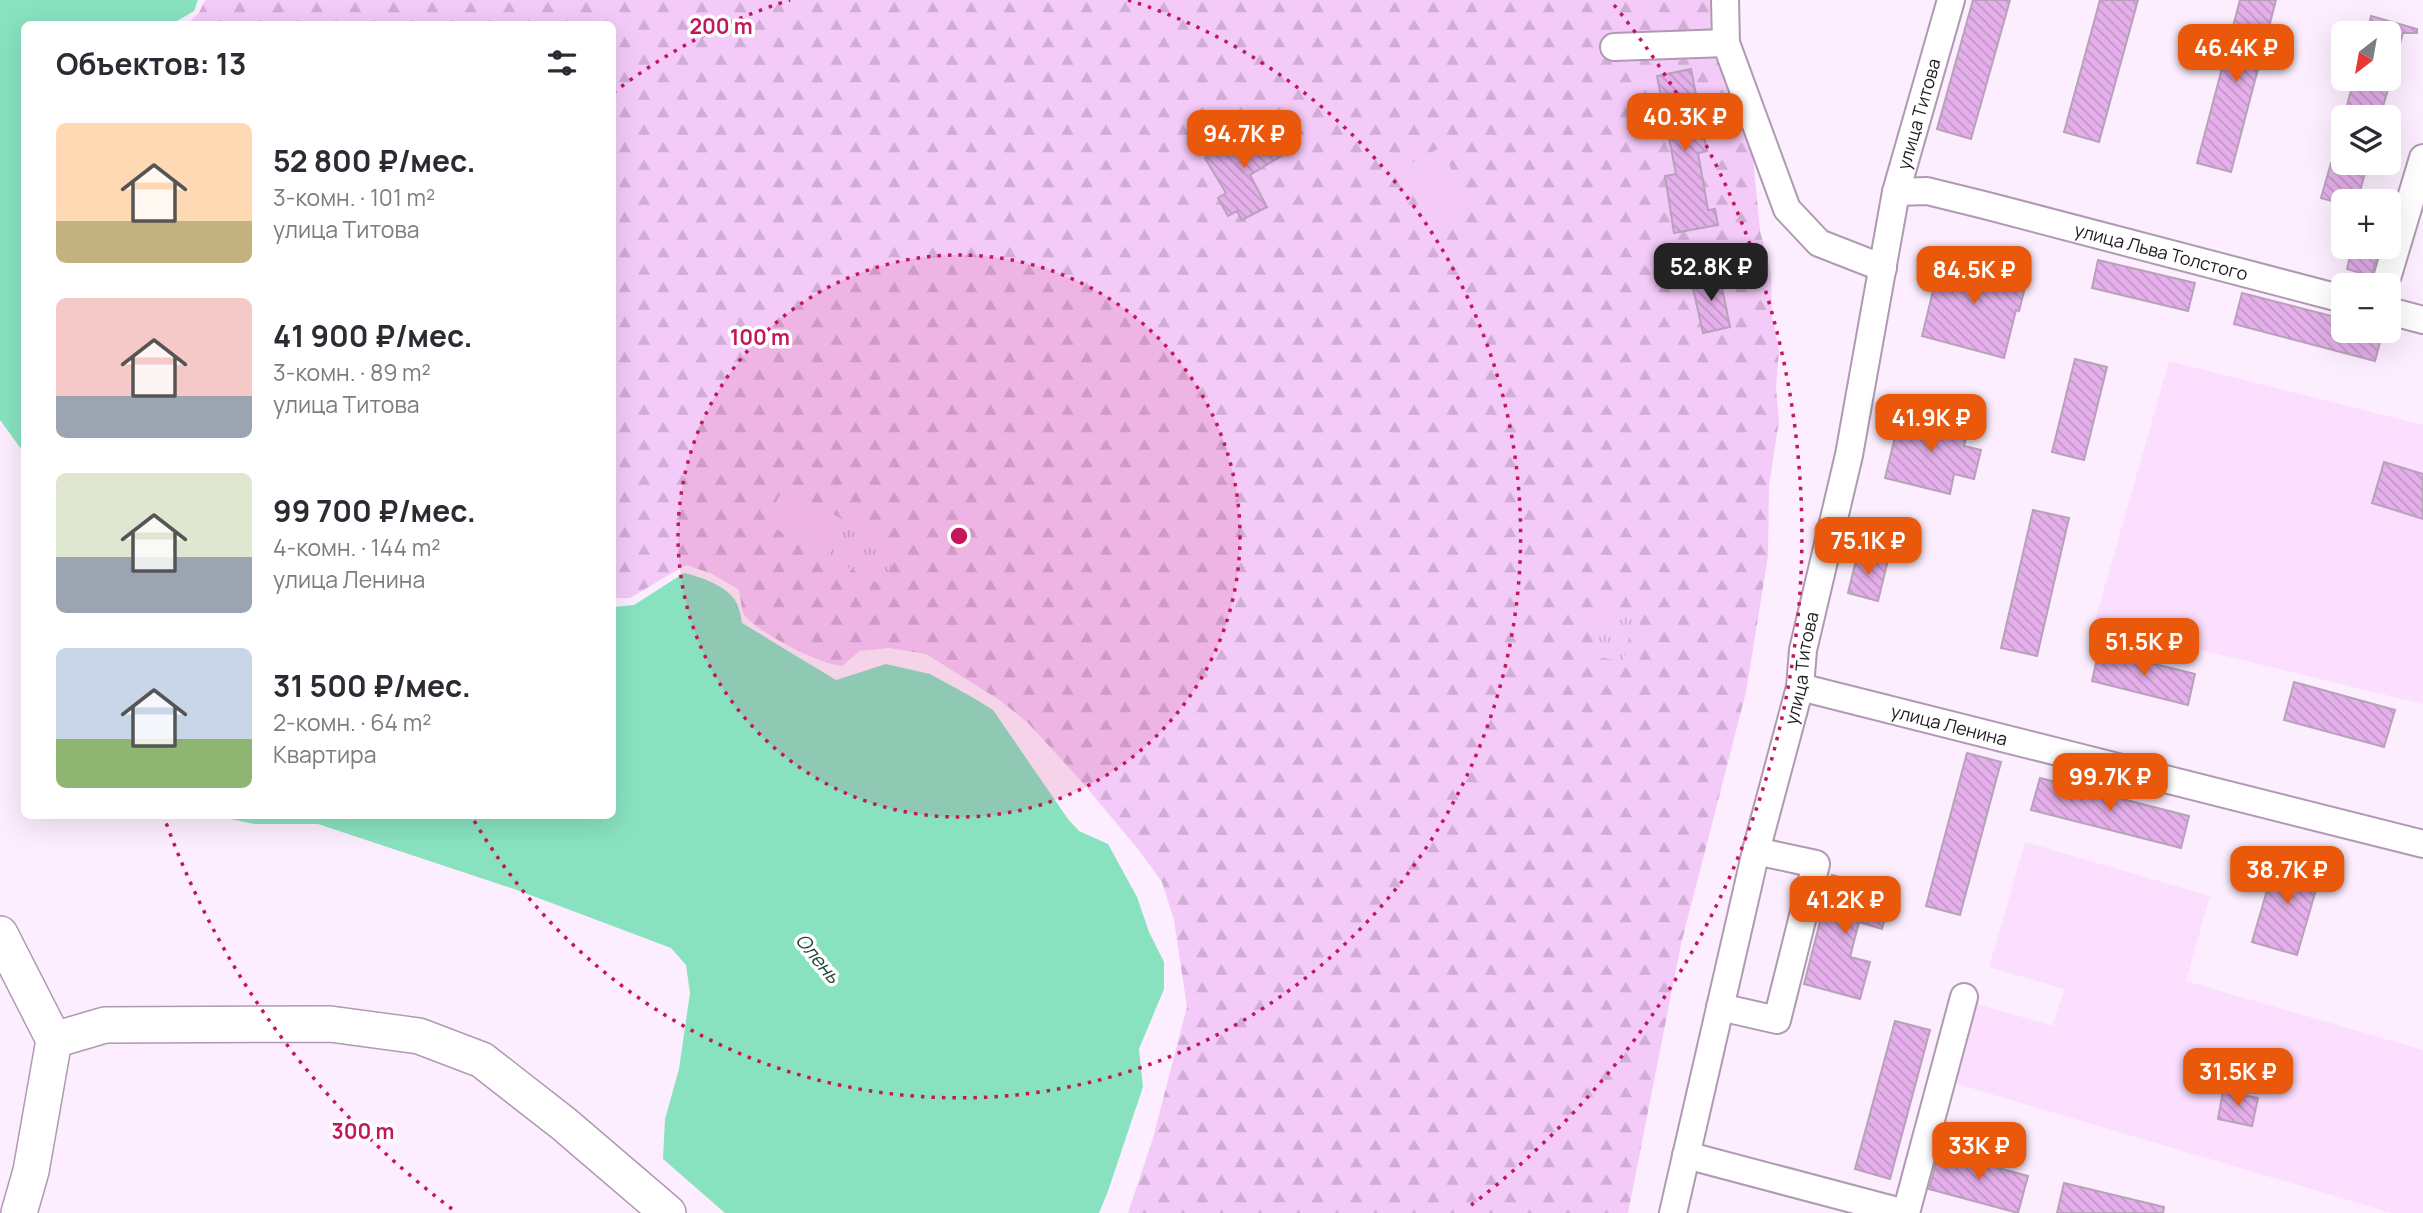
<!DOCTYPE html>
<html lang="ru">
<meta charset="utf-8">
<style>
:root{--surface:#fff;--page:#f7f7f7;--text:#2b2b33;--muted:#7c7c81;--accent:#ea580c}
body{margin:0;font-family:Manrope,sans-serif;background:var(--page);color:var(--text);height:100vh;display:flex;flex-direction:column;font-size:26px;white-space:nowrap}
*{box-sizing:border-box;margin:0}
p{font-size:23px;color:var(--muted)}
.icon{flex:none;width:38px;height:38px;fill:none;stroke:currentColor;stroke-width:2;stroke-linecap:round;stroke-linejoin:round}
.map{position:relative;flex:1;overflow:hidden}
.panel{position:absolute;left:21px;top:21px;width:595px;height:798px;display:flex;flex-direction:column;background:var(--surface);border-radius:10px;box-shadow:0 7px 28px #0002}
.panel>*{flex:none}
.needle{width:46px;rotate:211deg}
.controls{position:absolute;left:2331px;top:21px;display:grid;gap:14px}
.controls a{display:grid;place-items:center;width:70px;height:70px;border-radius:10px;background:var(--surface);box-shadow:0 7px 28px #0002;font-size:35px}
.price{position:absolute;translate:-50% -60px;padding:0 16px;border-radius:14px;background:var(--accent);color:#fff;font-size:23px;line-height:46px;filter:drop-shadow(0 2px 4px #0008)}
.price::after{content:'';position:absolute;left:50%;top:42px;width:21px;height:16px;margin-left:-10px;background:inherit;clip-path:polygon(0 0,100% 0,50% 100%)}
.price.active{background:#222;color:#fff}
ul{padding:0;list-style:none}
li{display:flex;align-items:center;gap:21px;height:175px;padding:0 35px}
li span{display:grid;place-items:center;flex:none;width:196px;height:140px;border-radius:10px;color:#555}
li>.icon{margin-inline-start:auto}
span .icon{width:84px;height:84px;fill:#fffc;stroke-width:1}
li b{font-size:30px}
h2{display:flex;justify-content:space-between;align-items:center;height:84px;padding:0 35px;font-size:30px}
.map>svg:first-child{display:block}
.built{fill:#fcdeff}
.forest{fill:url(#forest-firs)}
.park{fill:url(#park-tufts)}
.pitch{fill:#f3caf8}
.water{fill:#88e2c0}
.building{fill:url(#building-back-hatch);stroke:#b8a2ba;stroke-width:2}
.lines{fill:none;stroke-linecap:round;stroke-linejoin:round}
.minor-casing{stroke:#b099b2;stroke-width:30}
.major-casing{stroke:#b099b2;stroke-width:38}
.minor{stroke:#fff;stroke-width:26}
.major{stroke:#fff;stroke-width:35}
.ring{fill:none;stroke:#c2185b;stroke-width:3.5;stroke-dasharray:3.5 7}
.labels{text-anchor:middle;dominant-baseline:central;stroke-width:7;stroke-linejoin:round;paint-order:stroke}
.street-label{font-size:18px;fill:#211922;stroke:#fff}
.water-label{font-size:19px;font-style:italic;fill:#1d4537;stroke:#fff}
.centre{fill:#c2185b;stroke:#fff;stroke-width:3.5}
.ring-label{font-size:21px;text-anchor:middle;font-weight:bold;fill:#c2185b;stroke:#fff;stroke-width:7;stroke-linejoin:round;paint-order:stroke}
</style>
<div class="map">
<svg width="2423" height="1213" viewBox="0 0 2423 1213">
<defs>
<pattern id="forest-firs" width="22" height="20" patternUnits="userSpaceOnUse" patternTransform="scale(1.75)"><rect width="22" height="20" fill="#f3caf8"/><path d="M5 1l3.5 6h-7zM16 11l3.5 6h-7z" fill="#d0add4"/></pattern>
<pattern id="park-tufts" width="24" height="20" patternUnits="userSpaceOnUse" patternTransform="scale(1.75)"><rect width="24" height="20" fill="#f3caf8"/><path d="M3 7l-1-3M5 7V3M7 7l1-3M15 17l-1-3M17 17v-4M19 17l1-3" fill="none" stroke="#d0add4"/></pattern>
<pattern id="building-back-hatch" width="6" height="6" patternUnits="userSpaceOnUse" patternTransform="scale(1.75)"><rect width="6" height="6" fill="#e4afea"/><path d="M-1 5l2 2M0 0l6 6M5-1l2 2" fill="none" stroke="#c396c8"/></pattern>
</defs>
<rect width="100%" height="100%" fill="#fceefe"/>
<path class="built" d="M2169,361l254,64v279l-329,-80z
M2025,842l185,54 -24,85 237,69v163h-31l-445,-132 23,-79 83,24 11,-37 -75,-22z"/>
<path class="forest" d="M205,0h1506l-1,34 9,27 8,15 3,17 23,65 7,73 11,42 1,44 7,34 -3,37 3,33 -10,64 -1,71 -22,136 -65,252 -53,269h-500l25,-75 34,-131 -13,-87 -12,-38 -24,-33 -56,-67 -54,-59 -27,-22 -75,-47 -37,-6 -29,3 -18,15c-24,-2 -81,-32 -97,-50 -5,-7 -3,-19 -7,-27l-28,-16 -24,-8 -56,33h-17l-1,-574h-425l12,-11z"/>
<path class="park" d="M847,520l53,29 -19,36 -54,-29z
M1602,611l31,6 -9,45 -31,-6z"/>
<path class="pitch" d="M1440,148l31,58 -41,21 -31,-58z
M784,487l58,32 -20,35 -57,-31z"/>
<path class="water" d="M0,0h198l-4,11 -22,13h-148v429l-24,-33z
M684,573c18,4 47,14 54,33 2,5 3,11 4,17l94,57 50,-16 44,10 42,23 21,13 75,109 11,12 29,13 29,53 12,35 15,30v27l-25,60 4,38 -35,104 -9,22h-374l-62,-54 2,-40 14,-50 11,-76 -4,-28 -15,-17 -154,-58 -199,-66h-64l-38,-8h396l1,-209 21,-2z"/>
<path class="building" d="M1973,0h37l-39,139 -34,-10z
M2100,0h38l-39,142 -35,-10z
M2240,0h36l-45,172 -34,-9z
M2371,16l46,13v4h-14l-10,36 -4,-1v-35h-22z
M1691,69l16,82 -9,2 10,57 7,-1 3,16 -44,8 -9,-57 11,-2 -19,-98z
M2354,79h37l-11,38h-36z
M1264,123l19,32 -33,20 17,32 -25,13 -5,-9 -9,5 -10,-18 8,-5 -21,-35z
M2331,163h37l-11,38h-14v3l-22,-6z
M2352,247h28l-9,29 -24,-7z
M1942,254l86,22 -9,35 -3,-1 -12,48 -82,-22z
M2098,260l97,23 -7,28 -96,-23z
M1719,273l11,54 -27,6 -12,-54z
M2242,293l101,26v12h40l-8,30 -141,-37z
M2075,359l32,8 -23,93 -32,-8z
M1901,412l68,16 -5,18 17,4 -7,29 -20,-5 -4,20 -65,-16z
M2384,462l39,12v45l-51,-16z
M2033,510l36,8 -32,138 -36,-8z
M1858,552l30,8 -10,41 -30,-8z
M2099,650l96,24 -7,31 -96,-24z
M2294,682l101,28 -11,37 -100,-27z
M1967,753l34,9 -41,153 -34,-9z
M2040,778l149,38 -8,32 -150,-38z
M2277,856l45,13 -25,86 -45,-13z
M1832,875l60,16 -10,38 -23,-7 -9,35 20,5 -10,37 -56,-15z
M1895,1021l35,9 -40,149 -35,-10z
M2223,1091l35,7 -6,28 -34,-7z
M1939,1152l89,24 -10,37 -89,-24z
M2064,1183l100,24 -1,6h-106z"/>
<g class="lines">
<g class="minor-casing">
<g id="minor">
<path d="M1725,0l1,43 61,166 32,34 64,25"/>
<path d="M1614,47l112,-4"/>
<path id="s1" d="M1896,192l31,-1 57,14 359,94"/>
<path d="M2385,285l38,-127"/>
<path d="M2389,311l34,9"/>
<path id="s2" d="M1800,687l623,157"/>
<path d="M1720,1007l57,13 39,-156 -60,-13"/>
<path d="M1686,1155l219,58"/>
<path id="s3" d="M1673,1213l83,-362 44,-164 3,-37 46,-195 47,-263 55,-192"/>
<path d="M1906,1213l58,-216"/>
</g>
</g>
<g class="major-casing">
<path id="major" d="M0,934l54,106 -23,131 -12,42
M54,1040l51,-15 225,-1 89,12 63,24 82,64 104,89"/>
</g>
<use href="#minor" class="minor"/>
<use href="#major" class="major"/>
</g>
<circle cx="959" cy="536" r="281" fill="#c2185b" fill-opacity=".12"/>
<g class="ring">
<circle cx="959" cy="536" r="281"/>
<path d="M613 93A562 562 0 0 1 790 0M1128 0A562 562 0 1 1 472 817"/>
<path d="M452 1209A843 843 0 0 1 164 817M1614 5A843 843 0 0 1 1466 1209"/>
</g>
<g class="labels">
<g class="street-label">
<text stroke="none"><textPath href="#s3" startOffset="1127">улица Титова</textPath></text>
<text stroke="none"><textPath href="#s1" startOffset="273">улица Льва Толстого</textPath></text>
<text stroke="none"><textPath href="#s3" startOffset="560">улица Титова</textPath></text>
<text stroke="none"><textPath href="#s2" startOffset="154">улица Ленина</textPath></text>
</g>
<g class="water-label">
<text transform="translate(818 958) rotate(51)">Олень</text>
</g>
</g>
<circle cx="959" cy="536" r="10" class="centre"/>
<g class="ring-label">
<text x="721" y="34">200 m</text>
<text x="760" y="345">100 m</text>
<text x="363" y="1139">300 m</text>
</g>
</svg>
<div class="controls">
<a><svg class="needle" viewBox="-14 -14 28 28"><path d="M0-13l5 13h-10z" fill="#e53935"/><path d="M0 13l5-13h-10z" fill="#7c7c81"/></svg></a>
<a><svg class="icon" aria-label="layers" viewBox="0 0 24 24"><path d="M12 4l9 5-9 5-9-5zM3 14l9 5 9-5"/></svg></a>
<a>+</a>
<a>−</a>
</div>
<b class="price" style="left:2236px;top:84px">46.4K ₽</b>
<b class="price" style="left:1685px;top:153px">40.3K ₽</b>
<b class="price" style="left:1244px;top:170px">94.7K ₽</b>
<b class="price active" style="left:1711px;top:303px">52.8K ₽</b>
<b class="price" style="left:1974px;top:306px">84.5K ₽</b>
<b class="price" style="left:1931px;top:454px">41.9K ₽</b>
<b class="price" style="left:1868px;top:577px">75.1K ₽</b>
<b class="price" style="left:2144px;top:678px">51.5K ₽</b>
<b class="price" style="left:2110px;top:813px">99.7K ₽</b>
<b class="price" style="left:2287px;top:906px">38.7K ₽</b>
<b class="price" style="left:1845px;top:936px">41.2K ₽</b>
<b class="price" style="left:2238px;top:1108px">31.5K ₽</b>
<b class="price" style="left:1979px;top:1182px">33K ₽</b>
<section class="panel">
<h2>Объектов: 13<svg class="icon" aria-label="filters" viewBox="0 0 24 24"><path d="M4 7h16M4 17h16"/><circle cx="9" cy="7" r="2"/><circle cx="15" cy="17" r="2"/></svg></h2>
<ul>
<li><span style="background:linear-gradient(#ffd9b3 70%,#c2b280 0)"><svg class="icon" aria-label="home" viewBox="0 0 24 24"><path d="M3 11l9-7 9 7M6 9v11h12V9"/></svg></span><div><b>52 800 ₽/мес.</b><p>3-комн. · 101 m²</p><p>улица Титова</p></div></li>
<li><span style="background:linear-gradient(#f6c9c9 70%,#9aa5b1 0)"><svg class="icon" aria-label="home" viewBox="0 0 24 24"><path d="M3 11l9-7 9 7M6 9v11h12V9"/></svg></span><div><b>41 900 ₽/мес.</b><p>3-комн. · 89 m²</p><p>улица Титова</p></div></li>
<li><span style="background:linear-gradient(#dfe7d0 60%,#9aa5b1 0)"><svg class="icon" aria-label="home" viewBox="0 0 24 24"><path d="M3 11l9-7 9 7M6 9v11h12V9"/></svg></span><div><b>99 700 ₽/мес.</b><p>4-комн. · 144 m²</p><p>улица Ленина</p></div></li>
<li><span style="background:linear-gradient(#c9d6e8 65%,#8fb573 0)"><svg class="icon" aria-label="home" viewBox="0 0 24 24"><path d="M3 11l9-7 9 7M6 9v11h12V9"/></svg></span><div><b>31 500 ₽/мес.</b><p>2-комн. · 64 m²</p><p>Квартира</p></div></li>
</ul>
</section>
</div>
